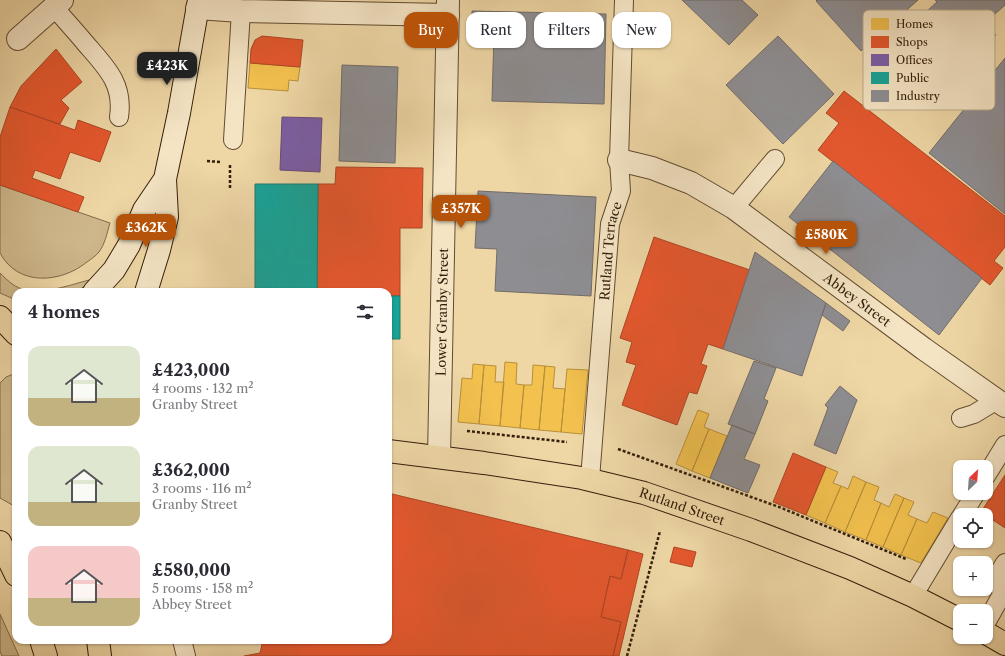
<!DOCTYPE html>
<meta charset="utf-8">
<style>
:root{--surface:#fff;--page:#f2f2f3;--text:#2b2b33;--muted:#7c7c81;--accent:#b45309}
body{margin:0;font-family:"Libre Caslon Text",serif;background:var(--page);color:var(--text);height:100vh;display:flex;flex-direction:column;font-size:15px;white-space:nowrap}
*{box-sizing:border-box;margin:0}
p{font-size:13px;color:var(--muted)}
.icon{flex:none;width:22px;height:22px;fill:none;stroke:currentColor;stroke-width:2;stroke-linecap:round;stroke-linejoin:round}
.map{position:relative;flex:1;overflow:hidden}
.details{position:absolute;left:12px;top:288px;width:380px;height:356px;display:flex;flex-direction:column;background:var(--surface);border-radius:12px;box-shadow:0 1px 3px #0004}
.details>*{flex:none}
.hud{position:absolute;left:404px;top:12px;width:380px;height:36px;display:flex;gap:8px}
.needle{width:26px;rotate:25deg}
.fabs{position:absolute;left:953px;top:460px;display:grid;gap:8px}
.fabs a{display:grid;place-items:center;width:40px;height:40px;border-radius:8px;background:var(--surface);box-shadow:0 1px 3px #0004;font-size:20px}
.price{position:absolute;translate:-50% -34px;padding:0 9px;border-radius:8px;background:var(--accent);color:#fff;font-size:13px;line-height:26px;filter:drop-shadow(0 1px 2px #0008)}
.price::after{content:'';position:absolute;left:50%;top:24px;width:12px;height:9px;margin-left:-6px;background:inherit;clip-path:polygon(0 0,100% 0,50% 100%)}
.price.selected{background:#222;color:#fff}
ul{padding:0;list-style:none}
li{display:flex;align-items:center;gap:12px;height:100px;padding:0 16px}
li span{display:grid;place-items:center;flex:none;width:112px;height:80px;border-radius:12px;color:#555}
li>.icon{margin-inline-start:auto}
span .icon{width:48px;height:48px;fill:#fffc;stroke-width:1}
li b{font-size:17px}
h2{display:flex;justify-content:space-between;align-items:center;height:48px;padding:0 16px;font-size:17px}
.tag{padding:0 14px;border-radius:12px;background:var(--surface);box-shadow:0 1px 3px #0004;font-size:14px;line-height:36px}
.tag.selected{background:var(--accent);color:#fff}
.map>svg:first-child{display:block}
.green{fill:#ceb78b;stroke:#806a4a}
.homes{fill:#f2c14e;stroke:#b9903a}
.shops{fill:#e4572e;stroke:#af4623}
.offices{fill:#7b5ea7;stroke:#654b78}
.public{fill:#17a398;stroke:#1f7b6d}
.industry{fill:#8d8d92;stroke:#726c69}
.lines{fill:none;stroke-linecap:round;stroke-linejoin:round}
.lane-casing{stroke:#624c31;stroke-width:20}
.street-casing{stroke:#624c31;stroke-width:24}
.secondary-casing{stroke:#331e0a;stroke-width:24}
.primary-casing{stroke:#331e0a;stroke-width:24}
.path{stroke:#331e0a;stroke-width:2.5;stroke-dasharray:3 2;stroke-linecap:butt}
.lane{stroke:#f4e4c4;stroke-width:18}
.street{stroke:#f4e4c4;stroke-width:22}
.secondary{stroke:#f4e4c4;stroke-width:22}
.primary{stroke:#eed6a5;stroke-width:22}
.labels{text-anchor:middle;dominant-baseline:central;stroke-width:4;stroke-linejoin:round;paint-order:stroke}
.street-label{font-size:13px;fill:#331e0a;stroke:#f4e4c4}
.key{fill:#f4e4c4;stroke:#baa98c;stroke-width:1}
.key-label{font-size:11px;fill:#331e0a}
</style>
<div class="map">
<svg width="1005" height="656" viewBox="0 0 1005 656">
<rect width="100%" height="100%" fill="#eed6a5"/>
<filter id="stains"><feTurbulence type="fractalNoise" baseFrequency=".005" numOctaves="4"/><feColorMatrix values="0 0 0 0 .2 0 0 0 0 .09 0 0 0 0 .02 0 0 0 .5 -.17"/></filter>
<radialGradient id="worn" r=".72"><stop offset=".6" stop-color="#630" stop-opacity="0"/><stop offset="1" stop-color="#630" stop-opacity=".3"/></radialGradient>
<path class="green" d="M0,185l110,38c-3,10 -5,21 -11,29 -3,4 -8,7 -12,10 -26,21 -69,25 -87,-9z
M0,273c7,7 13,13 22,16 21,6 48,-4 67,-9l3,1 -16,11h-60v8l-16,-7z
M16,373v134l-16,-9v-115l6,-6z
M0,614l19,42h-17l-2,-5z"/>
<path class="homes" d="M250,63l50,4 -2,14 -9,-1 -1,11 -40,-3z
M505,362l12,1 -1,21 8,1 -4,43 -20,-2z
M473,364l11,1 -5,59 -21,-2 4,-44 10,1z
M484,365l12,1 -1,16h9l-4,44 -21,-2z
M533,365l12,1 -6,64 -19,-2 4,-43h8z
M545,366l10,1 -2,21 12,1 -4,43 -22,-2z
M567,369l21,1 -6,64 -21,-2z
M698,410l11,4 -5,13 5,2 -17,42 -16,-7z
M709,429l18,7 -17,42 -18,-7z
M826,467l12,5 -5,11 8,3 -16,37 -19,-8z
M853,476l13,6 -21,50 -20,-9 16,-37 7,3z
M866,482l13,5 -5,13 7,3 -15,37 -21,-8z
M895,494l9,4 -21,49 -17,-7 15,-37 8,4z
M904,498l10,4 -6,13 9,4 -16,36 -18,-8z
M933,512l15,6 -27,45 -20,-8 16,-36 10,4z"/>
<path class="shops" d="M262,36l41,4 -3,27 -50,-4 1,-14 4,-9z
M56,49l26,33 -21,18 8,8 -9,16 -50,-17 11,-21z
M844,91l161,125v31l-11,14 9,7 -13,17 -172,-135 21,-27 -13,-10z
M10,107l65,23 3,-10 33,12 -11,30 -30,-10 -10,27 -25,-9 -3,8 52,19 -6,15 -78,-27v-48z
M336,167l87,1 -1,60h-22v68h-12v-4h-71l1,-108h17z
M654,237l96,33 -27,79 -15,-5 -7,20 6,2 -10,28 -8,-2 -12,33 -55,-20 14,-40 -10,-3 6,-20 -12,-4z
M793,453l33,14 -20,48 -33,-13z
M1005,475v53l-24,-16z
M388,493l240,57 -7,29 -11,-3 -9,41 20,5 -8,34h-369l16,-3 3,-13h125z
M674,547l22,5 -4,15 -22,-5z
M628,550l15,4 -24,102h-6l8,-34 -20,-5 9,-41 11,3z"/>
<path class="offices" d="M282,117l40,1 -2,54 -40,-2z"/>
<path class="public" d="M255,184h63l-1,108h-62z
M388,296h12v43h-12z"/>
<path class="industry" d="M682,0h60l16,15 -29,30z
M817,0h101l-57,51 -45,-50z
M935,0h70v5l-20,18 11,12 -53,47 -12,-13 -26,24 -31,-34 63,-57z
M472,11l134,3 -2,90 -112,-3 2,-67h-15v-10l-7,-1z
M778,36l56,58 -51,50 -57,-59z
M1005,58v156l-76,-61z
M342,65l56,2 -3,96 -56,-2z
M833,161l149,117 -43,57 -150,-118z
M478,191l118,6 -5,99 -96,-5 2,-42 -22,-1z
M755,252l71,51 -24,73 -79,-27z
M826,303l24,18 -7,10 -21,-16z
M754,361l22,7 -12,31 4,2 -13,33 -27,-10z
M840,386l17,14 -21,54 -22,-9 14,-37 -3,-3z
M732,425l23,9 -11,25 16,6 -12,28 -38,-15z"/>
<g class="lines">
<g class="lane-casing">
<g id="lane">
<path d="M54,7c11,13 22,25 32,37 20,23 38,40 33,73"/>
<path d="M233,140l8,-129"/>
<path d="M734,208l41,-49"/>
<path d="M961,418l13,-4 23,-14"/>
<path d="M986,476l19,-31"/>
<path id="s1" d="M590,479l20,-255 11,-33 -2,-31 5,-160"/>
<path d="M962,515l14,-22"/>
<path d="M913,596l47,-78"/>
<path d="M986,623l16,-29 -5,-18 8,-13"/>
<path d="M182,640l4,16"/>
</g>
</g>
<g class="street-casing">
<g id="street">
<path d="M197,8l44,3 207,4"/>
<path d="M18,39l44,-39"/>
<path id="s2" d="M619,160l33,8 39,15 43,25 190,141 81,57"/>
<path id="s3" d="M439,457l9,-457"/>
</g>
</g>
<g class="secondary-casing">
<path id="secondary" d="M94,292l20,-22 15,-25 15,-35 21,-31
M146,292l13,-42 8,-33 -2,-38 14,-66 20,-113"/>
</g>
<g class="primary-casing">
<g id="primary">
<path d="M0,317l16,17"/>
<path id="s4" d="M388,451l96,12 98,15 62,15 107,37 99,38 63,28 47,24"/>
<path d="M0,542l16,33"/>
<path d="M986,633l19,11"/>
<path d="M41,640l5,16"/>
<path d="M98,640l2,16"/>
</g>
</g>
<path class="path" d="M207,161l13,1
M230,188v-24
M467,431l100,11
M618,449l161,58 127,52
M627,656l33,-125"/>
<use href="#lane" class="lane"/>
<use href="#street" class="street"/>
<use href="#secondary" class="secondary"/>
<use href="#primary" class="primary"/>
</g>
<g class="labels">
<g class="street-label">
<text stroke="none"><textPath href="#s1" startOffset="229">Rutland Terrace</textPath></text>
<text stroke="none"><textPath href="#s2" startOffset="279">Abbey Street</textPath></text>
<text stroke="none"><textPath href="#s3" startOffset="145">Lower Granby Street</textPath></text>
<text stroke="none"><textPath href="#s4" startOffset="300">Rutland Street</textPath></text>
</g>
</g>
<rect x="863" y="10" width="132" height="100" rx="6" class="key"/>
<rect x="871" y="18" width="18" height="12" fill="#f2c14e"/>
<rect x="871" y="36" width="18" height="12" fill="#e4572e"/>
<rect x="871" y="54" width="18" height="12" fill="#7b5ea7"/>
<rect x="871" y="72" width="18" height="12" fill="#17a398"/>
<rect x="871" y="90" width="18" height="12" fill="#8d8d92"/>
<g class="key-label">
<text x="896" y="28">Homes</text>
<text x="896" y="46">Shops</text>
<text x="896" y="64">Offices</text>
<text x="896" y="82">Public</text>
<text x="896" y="100">Industry</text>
</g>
<rect width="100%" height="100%" filter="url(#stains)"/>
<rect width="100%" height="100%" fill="url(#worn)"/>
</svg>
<div class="fabs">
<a><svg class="needle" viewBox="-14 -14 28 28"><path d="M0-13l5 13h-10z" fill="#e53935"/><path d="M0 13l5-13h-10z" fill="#7c7c81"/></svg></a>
<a><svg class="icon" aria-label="locate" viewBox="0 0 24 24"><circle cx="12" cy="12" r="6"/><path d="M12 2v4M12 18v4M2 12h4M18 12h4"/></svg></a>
<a>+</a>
<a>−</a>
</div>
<b class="price selected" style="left:167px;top:86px">£423K</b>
<b class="price" style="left:461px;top:229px">£357K</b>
<b class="price" style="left:146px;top:248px">£362K</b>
<b class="price" style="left:826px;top:255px">£580K</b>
<div class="hud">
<a class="tag selected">Buy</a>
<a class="tag">Rent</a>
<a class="tag">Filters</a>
<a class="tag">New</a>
</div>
<section class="details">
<h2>4 homes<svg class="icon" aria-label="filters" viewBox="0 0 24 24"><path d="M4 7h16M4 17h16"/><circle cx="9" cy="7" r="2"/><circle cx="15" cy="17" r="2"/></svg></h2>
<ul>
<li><span style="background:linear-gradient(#dfe7d0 65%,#c2b280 0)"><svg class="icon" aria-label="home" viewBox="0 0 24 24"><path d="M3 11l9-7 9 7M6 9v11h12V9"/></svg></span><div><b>£423,000</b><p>4 rooms · 132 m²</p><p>Granby Street</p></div></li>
<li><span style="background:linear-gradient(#dfe7d0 70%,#c2b280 0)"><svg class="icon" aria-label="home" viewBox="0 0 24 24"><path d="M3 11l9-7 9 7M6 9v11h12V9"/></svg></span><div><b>£362,000</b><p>3 rooms · 116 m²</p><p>Granby Street</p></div></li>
<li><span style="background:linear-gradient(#f6c9c9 65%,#c2b280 0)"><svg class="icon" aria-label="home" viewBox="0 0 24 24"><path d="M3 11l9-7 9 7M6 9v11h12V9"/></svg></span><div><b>£580,000</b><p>5 rooms · 158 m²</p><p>Abbey Street</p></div></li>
</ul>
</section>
</div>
